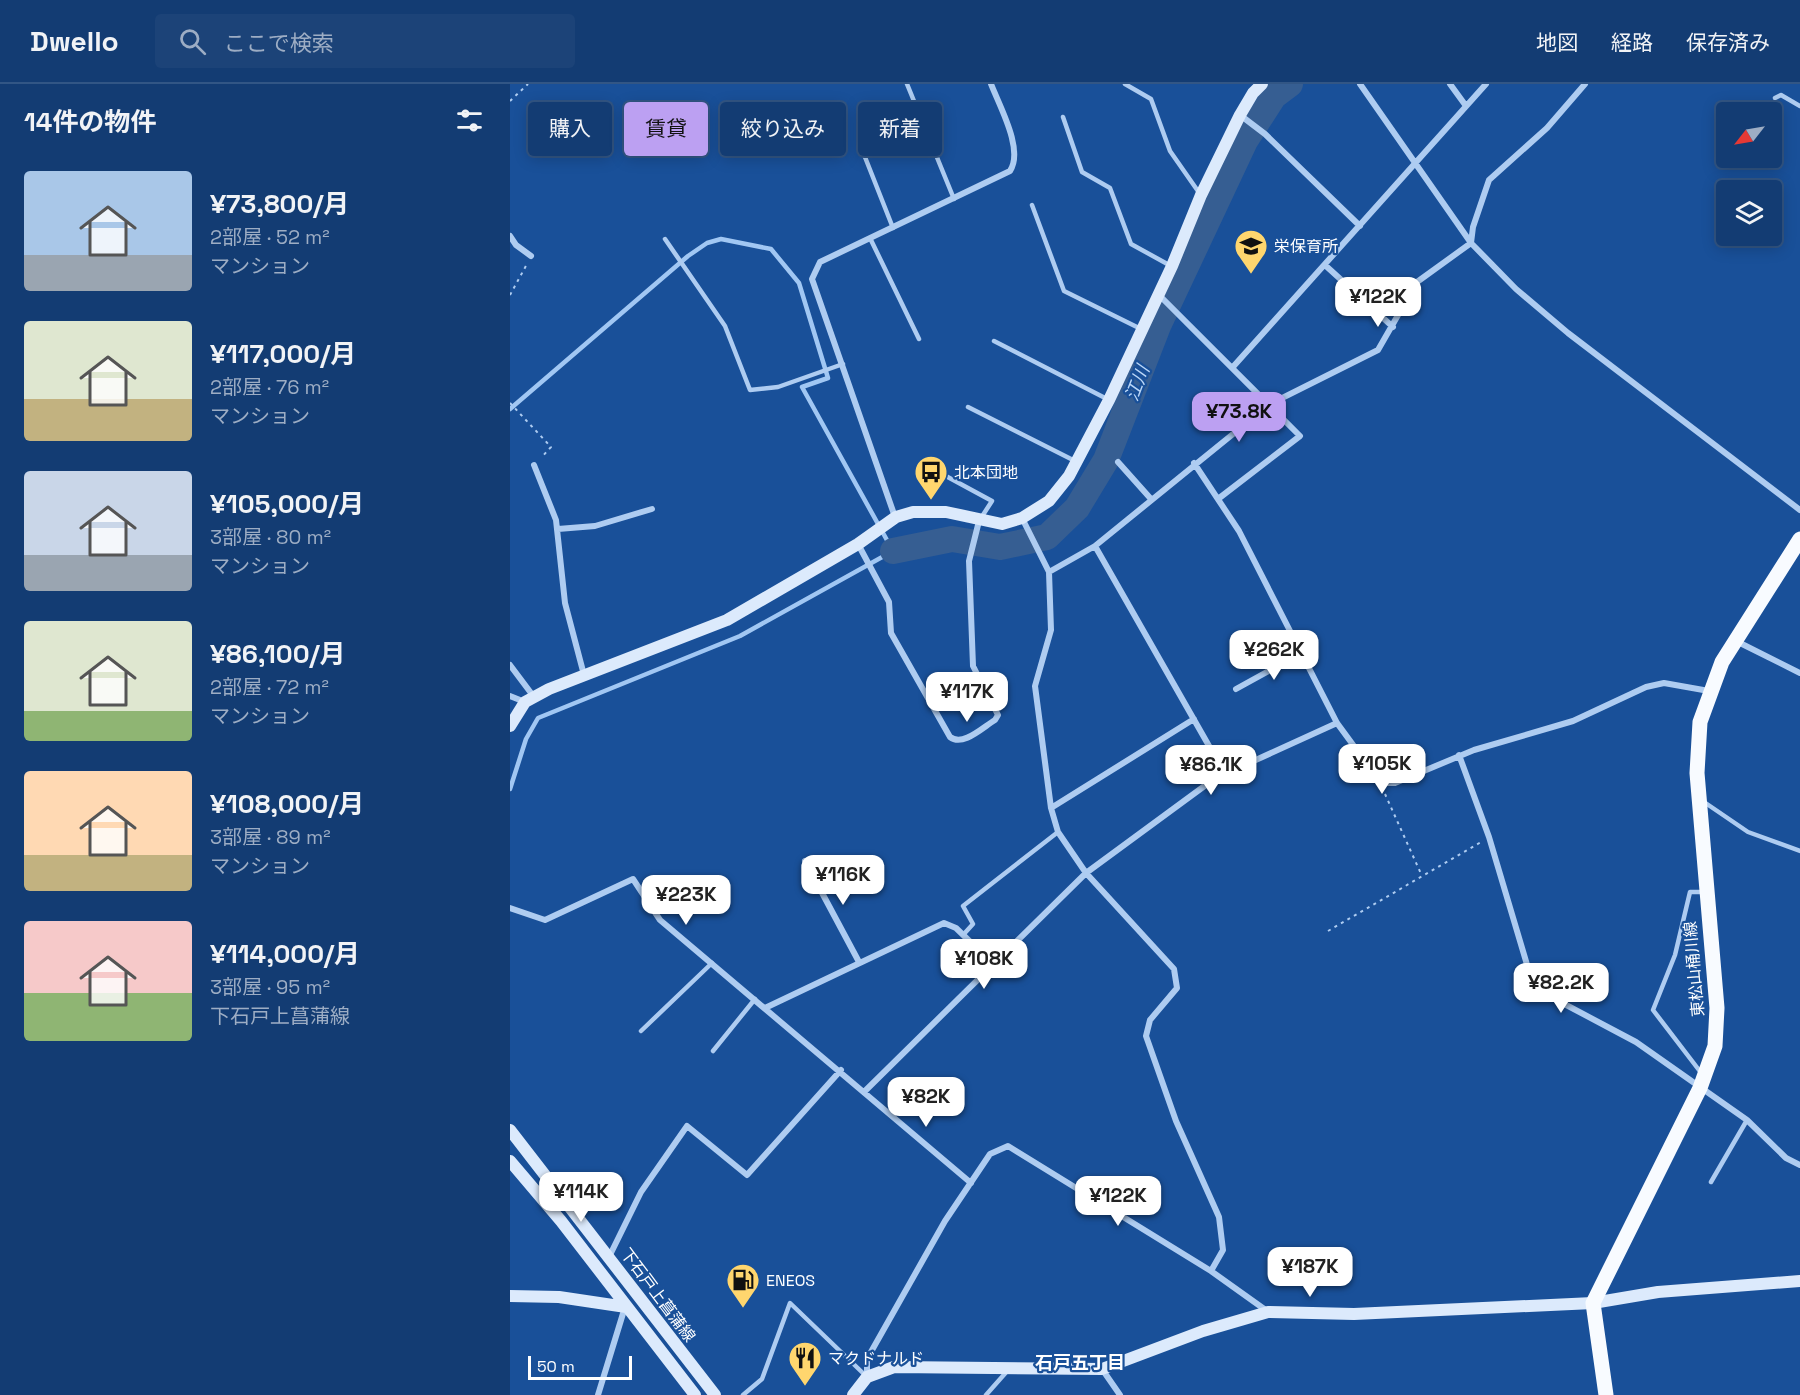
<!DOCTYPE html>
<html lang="ja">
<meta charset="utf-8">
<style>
:root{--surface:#133c73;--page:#1c4378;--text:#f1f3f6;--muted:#9dadc4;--line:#325685;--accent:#bca0f2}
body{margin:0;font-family:"Space Grotesk","Noto Sans JP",sans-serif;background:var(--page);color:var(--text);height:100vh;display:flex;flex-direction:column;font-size:22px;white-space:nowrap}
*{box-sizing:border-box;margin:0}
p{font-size:20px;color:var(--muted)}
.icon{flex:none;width:33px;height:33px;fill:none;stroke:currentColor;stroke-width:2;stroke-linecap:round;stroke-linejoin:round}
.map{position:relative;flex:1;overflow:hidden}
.sheet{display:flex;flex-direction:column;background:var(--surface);width:510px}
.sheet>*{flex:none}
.banner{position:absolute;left:18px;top:18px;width:570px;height:54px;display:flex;gap:12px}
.needle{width:39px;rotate:239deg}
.tools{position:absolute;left:1206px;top:18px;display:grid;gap:12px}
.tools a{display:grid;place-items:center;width:66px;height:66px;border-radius:6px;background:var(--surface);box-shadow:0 3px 15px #0003,0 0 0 2px var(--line);font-size:30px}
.scale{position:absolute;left:18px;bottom:15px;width:104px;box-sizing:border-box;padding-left:6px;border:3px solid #fff;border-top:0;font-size:16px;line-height:21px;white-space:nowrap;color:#fff;-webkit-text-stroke:4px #195099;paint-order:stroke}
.price{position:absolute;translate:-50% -51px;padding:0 14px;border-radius:12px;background:#fff;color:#222;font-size:20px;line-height:39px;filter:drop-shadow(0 2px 3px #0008)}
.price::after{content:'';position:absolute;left:50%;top:36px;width:18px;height:14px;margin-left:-9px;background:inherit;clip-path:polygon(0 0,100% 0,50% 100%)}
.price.on{background:var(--accent);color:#111}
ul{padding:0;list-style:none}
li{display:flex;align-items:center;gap:18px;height:150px;padding:0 24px}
li span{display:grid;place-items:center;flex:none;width:168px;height:120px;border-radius:6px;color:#555}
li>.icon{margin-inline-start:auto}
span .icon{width:72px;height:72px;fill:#fffc;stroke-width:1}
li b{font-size:26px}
h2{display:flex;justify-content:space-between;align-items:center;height:72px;padding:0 24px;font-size:26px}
.tag{padding:0 21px;border-radius:6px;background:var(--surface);box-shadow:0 3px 15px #0003,0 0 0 2px var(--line);font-size:21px;line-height:54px}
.tag.on{background:var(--accent);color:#111}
header{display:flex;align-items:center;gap:36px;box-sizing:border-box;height:84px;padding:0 30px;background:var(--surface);border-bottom:2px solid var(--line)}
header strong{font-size:28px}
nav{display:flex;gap:33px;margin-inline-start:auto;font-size:21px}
.search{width:420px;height:54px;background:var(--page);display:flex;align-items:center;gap:15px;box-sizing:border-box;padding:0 21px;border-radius:6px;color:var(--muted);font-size:22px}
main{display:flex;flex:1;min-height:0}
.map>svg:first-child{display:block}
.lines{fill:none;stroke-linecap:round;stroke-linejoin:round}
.stream{stroke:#a1c7f3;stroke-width:4.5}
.river{stroke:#365e92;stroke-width:26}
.path{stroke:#aeccf1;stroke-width:2;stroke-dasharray:3 4.5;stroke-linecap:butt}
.lane{stroke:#aeccf1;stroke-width:4.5}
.street{stroke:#aeccf1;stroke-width:6}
.secondary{stroke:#dceafc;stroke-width:12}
.primary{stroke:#f8fbff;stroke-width:15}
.labels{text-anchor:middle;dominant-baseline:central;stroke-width:4.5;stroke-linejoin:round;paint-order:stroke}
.poi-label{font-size:16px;fill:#fff;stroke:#195099;text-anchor:start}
.street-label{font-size:16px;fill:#fff;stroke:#195099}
.water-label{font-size:18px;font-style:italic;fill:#bad6f7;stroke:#195099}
.neighbourhood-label{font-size:18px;font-weight:bold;fill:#fff;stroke:#195099}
</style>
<header>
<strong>Dwello</strong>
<div class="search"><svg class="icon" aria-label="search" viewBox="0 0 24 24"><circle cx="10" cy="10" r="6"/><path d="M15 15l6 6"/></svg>ここで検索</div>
<nav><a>地図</a><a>経路</a><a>保存済み</a></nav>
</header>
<main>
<section class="sheet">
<h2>14件の物件<svg class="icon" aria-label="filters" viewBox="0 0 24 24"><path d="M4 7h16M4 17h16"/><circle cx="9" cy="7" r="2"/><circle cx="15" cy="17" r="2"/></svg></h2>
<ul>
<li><span style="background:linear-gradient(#a9c7e8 70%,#9aa5b1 0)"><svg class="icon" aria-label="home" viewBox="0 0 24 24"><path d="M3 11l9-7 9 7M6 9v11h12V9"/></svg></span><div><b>¥73,800/月</b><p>2部屋 · 52 m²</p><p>マンション</p></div></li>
<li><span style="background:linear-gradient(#dfe7d0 65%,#c2b280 0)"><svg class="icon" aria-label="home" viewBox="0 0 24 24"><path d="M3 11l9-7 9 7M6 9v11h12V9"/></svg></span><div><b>¥117,000/月</b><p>2部屋 · 76 m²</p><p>マンション</p></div></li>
<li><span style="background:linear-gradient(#c9d6e8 70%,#9aa5b1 0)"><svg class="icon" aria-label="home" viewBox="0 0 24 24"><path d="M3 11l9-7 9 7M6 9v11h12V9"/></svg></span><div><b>¥105,000/月</b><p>3部屋 · 80 m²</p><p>マンション</p></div></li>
<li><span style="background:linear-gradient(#dfe7d0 75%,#8fb573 0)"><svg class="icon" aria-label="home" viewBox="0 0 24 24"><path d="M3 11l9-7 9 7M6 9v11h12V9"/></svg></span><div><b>¥86,100/月</b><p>2部屋 · 72 m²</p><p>マンション</p></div></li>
<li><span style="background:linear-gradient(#ffd9b3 70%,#c2b280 0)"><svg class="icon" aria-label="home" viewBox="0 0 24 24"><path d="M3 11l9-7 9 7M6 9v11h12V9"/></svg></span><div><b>¥108,000/月</b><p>3部屋 · 89 m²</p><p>マンション</p></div></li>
<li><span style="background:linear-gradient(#f6c9c9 60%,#8fb573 0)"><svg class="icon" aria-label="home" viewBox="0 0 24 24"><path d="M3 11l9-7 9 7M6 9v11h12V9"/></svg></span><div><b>¥114,000/月</b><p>3部屋 · 95 m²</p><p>下石戸上菖蒲線</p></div></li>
</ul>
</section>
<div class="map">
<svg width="1290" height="1311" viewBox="0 0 1290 1311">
<rect width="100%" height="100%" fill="#195099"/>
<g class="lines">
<path class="stream" d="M0,325l178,-153 19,-13 14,-4 50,10 28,34 29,95 -26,9 91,164 -153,85 -202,82 -12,21 -16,50"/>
<path class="river" d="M383,467l59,-12 48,8 47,-10 30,-29 29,-48 52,-134 87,-185 29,-45 16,-12"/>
<path class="path" d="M0,17l18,-17
M0,211l17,-31
M0,319l41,44 -10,11
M875,710l37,82
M818,847l153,-89"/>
<path class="lane" d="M397,0l47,115
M615,0l26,15 19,52 30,43
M1265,14l6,-3 19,11
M553,33l19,55 28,16 21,56 40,22
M353,68l30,76
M522,121l32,86 77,38
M360,154l49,101
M155,155l60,87 25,64 28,-3 65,-23
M484,257l115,59
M458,323l107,54
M434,391l48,26 -11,17
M1194,718l44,30 52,19
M453,851l10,-11 -10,-18 95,-74
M131,947l71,-68
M203,967l42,-52
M1192,990l-49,-64 22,-55 15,-63h14
M1201,1098l36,-62
M233,1311l19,-16 28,-76 76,73
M476,1311l23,-26"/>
<path class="street" d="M850,0l111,159 45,46 52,44 232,177
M940,0l16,22
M730,31l25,19 95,92
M0,152l6,9 15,11
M961,159l2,-16 16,-47 58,-52 38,-44
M816,182l67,61
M648,210l142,142 -82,63
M722,284l254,-284
M608,378l33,37
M684,379l45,68 98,192 44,60h14l79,-33 99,-29 73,-34 18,-4 45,8
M24,381l22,55 9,83 19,72
M385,433l-83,-238 8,-17 190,-91c14,-21 -10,-64 -19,-87
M512,434l27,54 2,58 -16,56 16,122 7,24 28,41 88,96 3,19 -27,32 -4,16 30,85 43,96 4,33 -12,21
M48,445l37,-3 57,-17
M348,460l31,58 2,31 59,104c13,10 33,-10 45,-17l3,-5 -25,-49 -4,-105 10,-40
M585,462l130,228
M539,488l46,-26 175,-142 108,-54 39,-68 54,-39
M1226,557l64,32
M0,581l24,32
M726,605l65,-36
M0,612l15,6
M949,671l30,82 39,131 25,30 83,44 111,78 39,38 14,7
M541,724l143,-89
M295,777l54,101
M0,824l35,12 88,-41 27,41 311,263
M255,924l179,-85 12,5 37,36
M355,1007l221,-218 128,-94 123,-56
M99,1173l32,-65 46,-66 60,49 94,-105
M592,1285l18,26
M357,1293v-18l78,-138 45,-67 18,-8 203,125 56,40
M88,1311l27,-88"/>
<path class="secondary" d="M0,642l15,-24 24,-13 178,-69 131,-76 38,-27 17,-5h33l56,12 20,-6 27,-17 20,-25 40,-76 63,-134 29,-71 39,-80 13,-22 9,-9
M0,1046l205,265
M0,1077l51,60 134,174
M0,1212l49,1 67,10
M343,1311l14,-18 27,-10 208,2 101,-38 65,-19 86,2 239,-11 65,-11 142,-11"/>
<path class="primary" d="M1096,1311l-13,-92 107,-215 15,-42 2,-38 -20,-235 3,-51 22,-60 78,-123"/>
</g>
<defs>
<g id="school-pin" transform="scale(1.725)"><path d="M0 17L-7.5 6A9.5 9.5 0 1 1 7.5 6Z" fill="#ffd66e" stroke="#195099"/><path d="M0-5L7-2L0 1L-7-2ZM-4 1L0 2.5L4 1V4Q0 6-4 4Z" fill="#111"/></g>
<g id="bus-pin" transform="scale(1.725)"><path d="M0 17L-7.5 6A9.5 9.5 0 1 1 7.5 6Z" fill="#ffd66e" stroke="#195099"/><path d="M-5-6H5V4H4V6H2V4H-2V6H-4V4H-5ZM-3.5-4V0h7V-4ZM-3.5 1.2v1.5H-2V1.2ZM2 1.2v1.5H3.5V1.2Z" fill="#111"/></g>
<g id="fuel-pin" transform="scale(1.725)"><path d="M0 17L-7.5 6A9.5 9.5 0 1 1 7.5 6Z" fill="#ffd66e" stroke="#195099"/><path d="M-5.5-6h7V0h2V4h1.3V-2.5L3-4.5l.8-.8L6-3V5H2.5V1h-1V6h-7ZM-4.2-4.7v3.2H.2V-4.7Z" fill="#111"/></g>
<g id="restaurant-pin" transform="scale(1.725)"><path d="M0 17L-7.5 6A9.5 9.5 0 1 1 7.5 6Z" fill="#ffd66e" stroke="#195099"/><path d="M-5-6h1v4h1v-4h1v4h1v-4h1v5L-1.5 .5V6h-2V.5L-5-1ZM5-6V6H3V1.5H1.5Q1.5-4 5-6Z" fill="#111"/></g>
</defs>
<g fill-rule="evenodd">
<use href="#school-pin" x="741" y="162"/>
<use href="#bus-pin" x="421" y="388"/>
<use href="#fuel-pin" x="233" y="1196"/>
<use href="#restaurant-pin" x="295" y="1274"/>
</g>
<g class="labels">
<g class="poi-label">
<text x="764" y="162">栄保育所</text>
<text x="444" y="388">北本団地</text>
<text x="256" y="1196">ENEOS</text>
<text x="318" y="1274">マクドナルド</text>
</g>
<g class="street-label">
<text transform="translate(1184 885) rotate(-95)">東松山桶川線</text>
<text transform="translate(148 1211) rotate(53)">下石戸上菖蒲線</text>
</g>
<g class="water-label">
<text transform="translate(627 299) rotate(-69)">江川</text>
</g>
<g class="neighbourhood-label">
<text x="570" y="1278">石戸五丁目</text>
</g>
</g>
</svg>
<div class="tools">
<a><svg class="needle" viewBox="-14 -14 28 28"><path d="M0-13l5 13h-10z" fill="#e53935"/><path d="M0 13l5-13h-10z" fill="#9dadc4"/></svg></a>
<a><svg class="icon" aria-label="layers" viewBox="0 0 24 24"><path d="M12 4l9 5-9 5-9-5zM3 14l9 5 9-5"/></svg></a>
</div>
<div class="scale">50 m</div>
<b class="price" style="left:868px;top:244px">¥122K</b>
<b class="price on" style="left:729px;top:359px">¥73.8K</b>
<b class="price" style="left:764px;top:597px">¥262K</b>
<b class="price" style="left:457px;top:639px">¥117K</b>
<b class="price" style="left:872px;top:711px">¥105K</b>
<b class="price" style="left:701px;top:712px">¥86.1K</b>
<b class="price" style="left:333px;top:822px">¥116K</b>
<b class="price" style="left:176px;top:842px">¥223K</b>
<b class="price" style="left:474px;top:906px">¥108K</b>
<b class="price" style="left:1051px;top:930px">¥82.2K</b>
<b class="price" style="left:416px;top:1044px">¥82K</b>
<b class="price" style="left:71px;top:1139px">¥114K</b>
<b class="price" style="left:608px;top:1143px">¥122K</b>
<b class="price" style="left:800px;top:1214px">¥187K</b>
<div class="banner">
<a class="tag">購入</a>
<a class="tag on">賃貸</a>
<a class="tag">絞り込み</a>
<a class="tag">新着</a>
</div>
</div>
</main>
